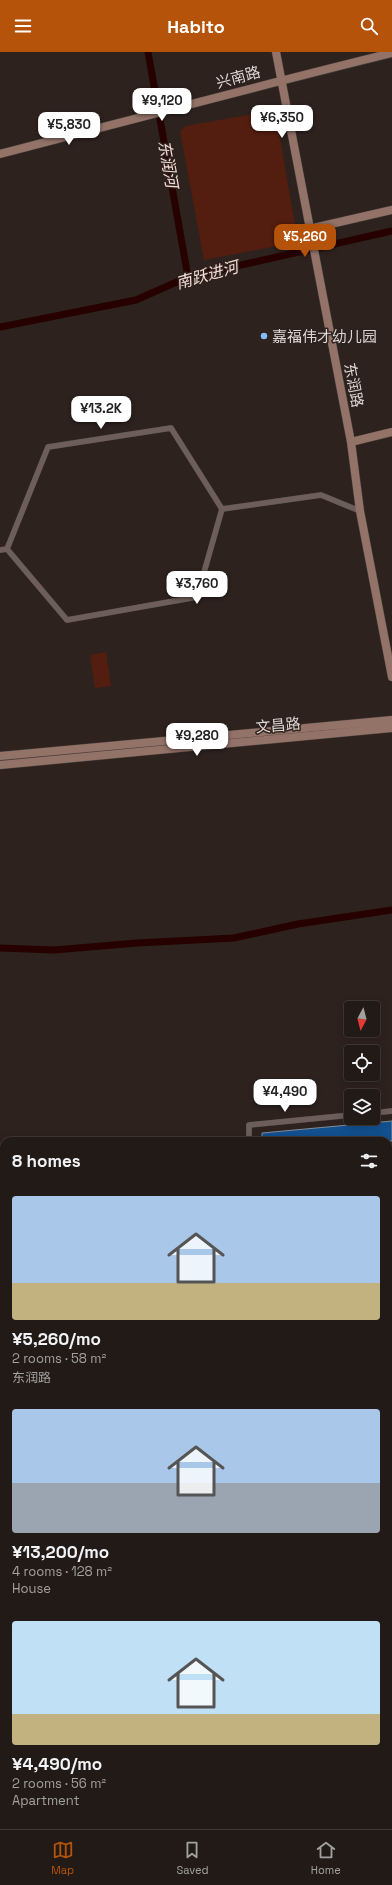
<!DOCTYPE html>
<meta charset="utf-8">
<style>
:root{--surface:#221a16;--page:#2e2723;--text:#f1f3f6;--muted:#a2a1a1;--line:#3f3835;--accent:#b45309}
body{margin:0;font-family:"Space Grotesk","Noto Sans SC",sans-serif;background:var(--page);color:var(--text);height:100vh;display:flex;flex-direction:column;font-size:15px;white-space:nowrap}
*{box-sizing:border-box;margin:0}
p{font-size:13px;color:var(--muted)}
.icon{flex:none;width:22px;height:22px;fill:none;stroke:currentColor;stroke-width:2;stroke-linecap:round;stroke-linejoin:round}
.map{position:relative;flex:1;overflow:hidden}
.side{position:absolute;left:0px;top:1085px;width:392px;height:692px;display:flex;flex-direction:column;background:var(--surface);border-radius:12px 12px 0 0;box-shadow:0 2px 10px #0003,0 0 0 1px var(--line)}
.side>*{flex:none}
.needle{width:26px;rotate:187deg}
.buttons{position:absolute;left:344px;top:949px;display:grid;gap:8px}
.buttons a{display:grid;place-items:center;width:36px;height:36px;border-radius:4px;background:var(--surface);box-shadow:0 2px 10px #0003,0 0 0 1px var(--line);font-size:20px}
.price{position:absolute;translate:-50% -34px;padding:0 9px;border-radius:8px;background:#fff;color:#222;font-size:13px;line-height:26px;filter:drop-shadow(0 1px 2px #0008)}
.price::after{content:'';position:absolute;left:50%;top:24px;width:12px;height:9px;margin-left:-6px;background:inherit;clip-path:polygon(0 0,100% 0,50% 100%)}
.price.active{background:var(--accent);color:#fff}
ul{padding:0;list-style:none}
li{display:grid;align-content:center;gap:8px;height:212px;padding:0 12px}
li span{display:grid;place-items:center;height:124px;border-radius:4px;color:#555}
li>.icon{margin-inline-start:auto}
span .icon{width:72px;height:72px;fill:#fffc;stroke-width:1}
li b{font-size:17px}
h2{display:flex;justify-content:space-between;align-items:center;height:48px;padding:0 12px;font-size:17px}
header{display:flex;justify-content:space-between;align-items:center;height:52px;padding:0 12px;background:var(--accent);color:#fff;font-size:18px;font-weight:800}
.menu{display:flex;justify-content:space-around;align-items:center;height:56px;border-top:1px solid var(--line);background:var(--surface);font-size:11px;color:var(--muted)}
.menu a{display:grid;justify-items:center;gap:2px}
.menu .active{color:var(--accent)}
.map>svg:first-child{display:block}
.green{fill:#531e0f}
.water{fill:#270000}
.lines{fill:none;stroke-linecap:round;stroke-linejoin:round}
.canal{stroke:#270000;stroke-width:7}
.building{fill:#125090;stroke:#838c98}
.street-casing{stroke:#4a403d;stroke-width:6}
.secondary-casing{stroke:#4a403d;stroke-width:9}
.street{stroke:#6d5e5a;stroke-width:5.5}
.secondary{stroke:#937268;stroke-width:8}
.poi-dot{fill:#85bbfb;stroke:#2e221e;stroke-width:1.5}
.labels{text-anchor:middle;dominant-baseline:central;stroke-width:3;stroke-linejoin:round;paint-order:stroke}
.street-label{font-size:15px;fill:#ded6d3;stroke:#2e221e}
.poi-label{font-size:15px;fill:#ded6d3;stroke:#2e221e;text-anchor:start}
.water-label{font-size:16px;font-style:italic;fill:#f6dcd5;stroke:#2e221e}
</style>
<header><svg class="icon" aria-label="menu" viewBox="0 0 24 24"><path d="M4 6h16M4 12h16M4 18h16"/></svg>Habito<svg class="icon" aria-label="search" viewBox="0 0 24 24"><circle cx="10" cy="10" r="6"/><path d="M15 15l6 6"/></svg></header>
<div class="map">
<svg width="392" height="1777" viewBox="0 0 392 1777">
<rect width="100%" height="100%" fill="#2e221e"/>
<path class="green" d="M275,58l23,132 -94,18 -24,-129 6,-5z
M106,600l5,34 -16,2 -5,-33z
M0,1266l4,12v78l-4,-12z
M42,1773h136l1,4h-137z"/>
<path class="water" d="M79,1773h70l2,4h-72z"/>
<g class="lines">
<path class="canal" d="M148,0l40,225
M0,275l136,-27 52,-23 204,-46
M0,896l54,2 83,-7 97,-5 64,-14 94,-14
M0,1383l4,11"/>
</g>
<path class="building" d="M392,1069v20h-130v-8z"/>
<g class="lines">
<g class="street-casing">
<path id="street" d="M7,497l41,-102 123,-19 51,81
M0,498l7,-1 60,71 130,-23 25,-88 99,-14 39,16
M373,1061l19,-2
M249,1089v-16l102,-10"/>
</g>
<g class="secondary-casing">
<path id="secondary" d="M276,0l75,390 9,69 32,166
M0,102c131,-34 261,-69 392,-101
M309,177l83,-19
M351,390l41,-10
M0,704l392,-36
M0,713l392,-37
M388,1177l4,-1
M0,1188l4,13
M0,1218l4,11
M388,1442h4
M388,1460l4,-1
M0,1480h4
M0,1498l4,-1
M31,1773v4
M193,1773l2,4
M203,1773l1,4"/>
</g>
<use href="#street" class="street"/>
<use href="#secondary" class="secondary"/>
</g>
<circle class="poi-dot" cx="264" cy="284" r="4"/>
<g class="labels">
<g class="street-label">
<text transform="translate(238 25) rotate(-15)">兴南路</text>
<text transform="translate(354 333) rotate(79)">东润路</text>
<text transform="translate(278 673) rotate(-5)">文昌路</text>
</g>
<g class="poi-label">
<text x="272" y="284">嘉福伟才幼儿园</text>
</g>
<g class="water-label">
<text transform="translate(168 112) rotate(80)">东润河</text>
<text transform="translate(207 223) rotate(-16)">南跃进河</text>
</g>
</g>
</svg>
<div class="buttons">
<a><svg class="needle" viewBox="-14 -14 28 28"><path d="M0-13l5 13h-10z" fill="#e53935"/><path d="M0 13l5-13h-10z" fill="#a2a1a1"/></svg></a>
<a><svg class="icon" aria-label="locate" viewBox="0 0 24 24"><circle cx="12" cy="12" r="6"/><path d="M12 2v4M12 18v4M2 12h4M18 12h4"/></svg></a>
<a><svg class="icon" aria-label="layers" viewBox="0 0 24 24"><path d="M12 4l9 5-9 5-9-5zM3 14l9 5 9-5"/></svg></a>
</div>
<b class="price" style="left:162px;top:70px">¥9,120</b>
<b class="price" style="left:282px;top:87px">¥6,350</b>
<b class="price" style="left:69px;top:94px">¥5,830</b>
<b class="price active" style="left:305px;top:206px">¥5,260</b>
<b class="price" style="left:101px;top:378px">¥13.2K</b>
<b class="price" style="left:197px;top:553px">¥3,760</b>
<b class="price" style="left:197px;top:705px">¥9,280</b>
<b class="price" style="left:285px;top:1061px">¥4,490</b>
<section class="side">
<h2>8 homes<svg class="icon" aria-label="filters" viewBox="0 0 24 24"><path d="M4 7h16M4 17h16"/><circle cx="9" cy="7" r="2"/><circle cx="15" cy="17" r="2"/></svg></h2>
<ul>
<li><span style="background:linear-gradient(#a9c7e8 70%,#c2b280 0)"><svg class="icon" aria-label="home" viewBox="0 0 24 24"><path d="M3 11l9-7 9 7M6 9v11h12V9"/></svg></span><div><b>¥5,260/mo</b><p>2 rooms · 58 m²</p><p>东润路</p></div></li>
<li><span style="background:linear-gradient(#a9c7e8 60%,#9aa5b1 0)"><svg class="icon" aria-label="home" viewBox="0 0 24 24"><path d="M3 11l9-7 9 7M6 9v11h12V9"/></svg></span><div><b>¥13,200/mo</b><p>4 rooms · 128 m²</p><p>House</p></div></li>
<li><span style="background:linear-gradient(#bfe0f5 75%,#c2b280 0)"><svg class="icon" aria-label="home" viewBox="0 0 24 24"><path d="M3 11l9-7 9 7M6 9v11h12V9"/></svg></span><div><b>¥4,490/mo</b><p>2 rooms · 56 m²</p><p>Apartment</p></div></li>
</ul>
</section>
</div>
<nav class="menu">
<a class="active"><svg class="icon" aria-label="map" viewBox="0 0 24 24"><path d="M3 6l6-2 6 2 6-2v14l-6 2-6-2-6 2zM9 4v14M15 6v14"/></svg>Map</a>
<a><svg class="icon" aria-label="saved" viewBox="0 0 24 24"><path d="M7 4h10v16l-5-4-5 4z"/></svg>Saved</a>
<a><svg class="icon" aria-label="home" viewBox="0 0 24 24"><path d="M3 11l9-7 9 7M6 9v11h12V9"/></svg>Home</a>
</nav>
